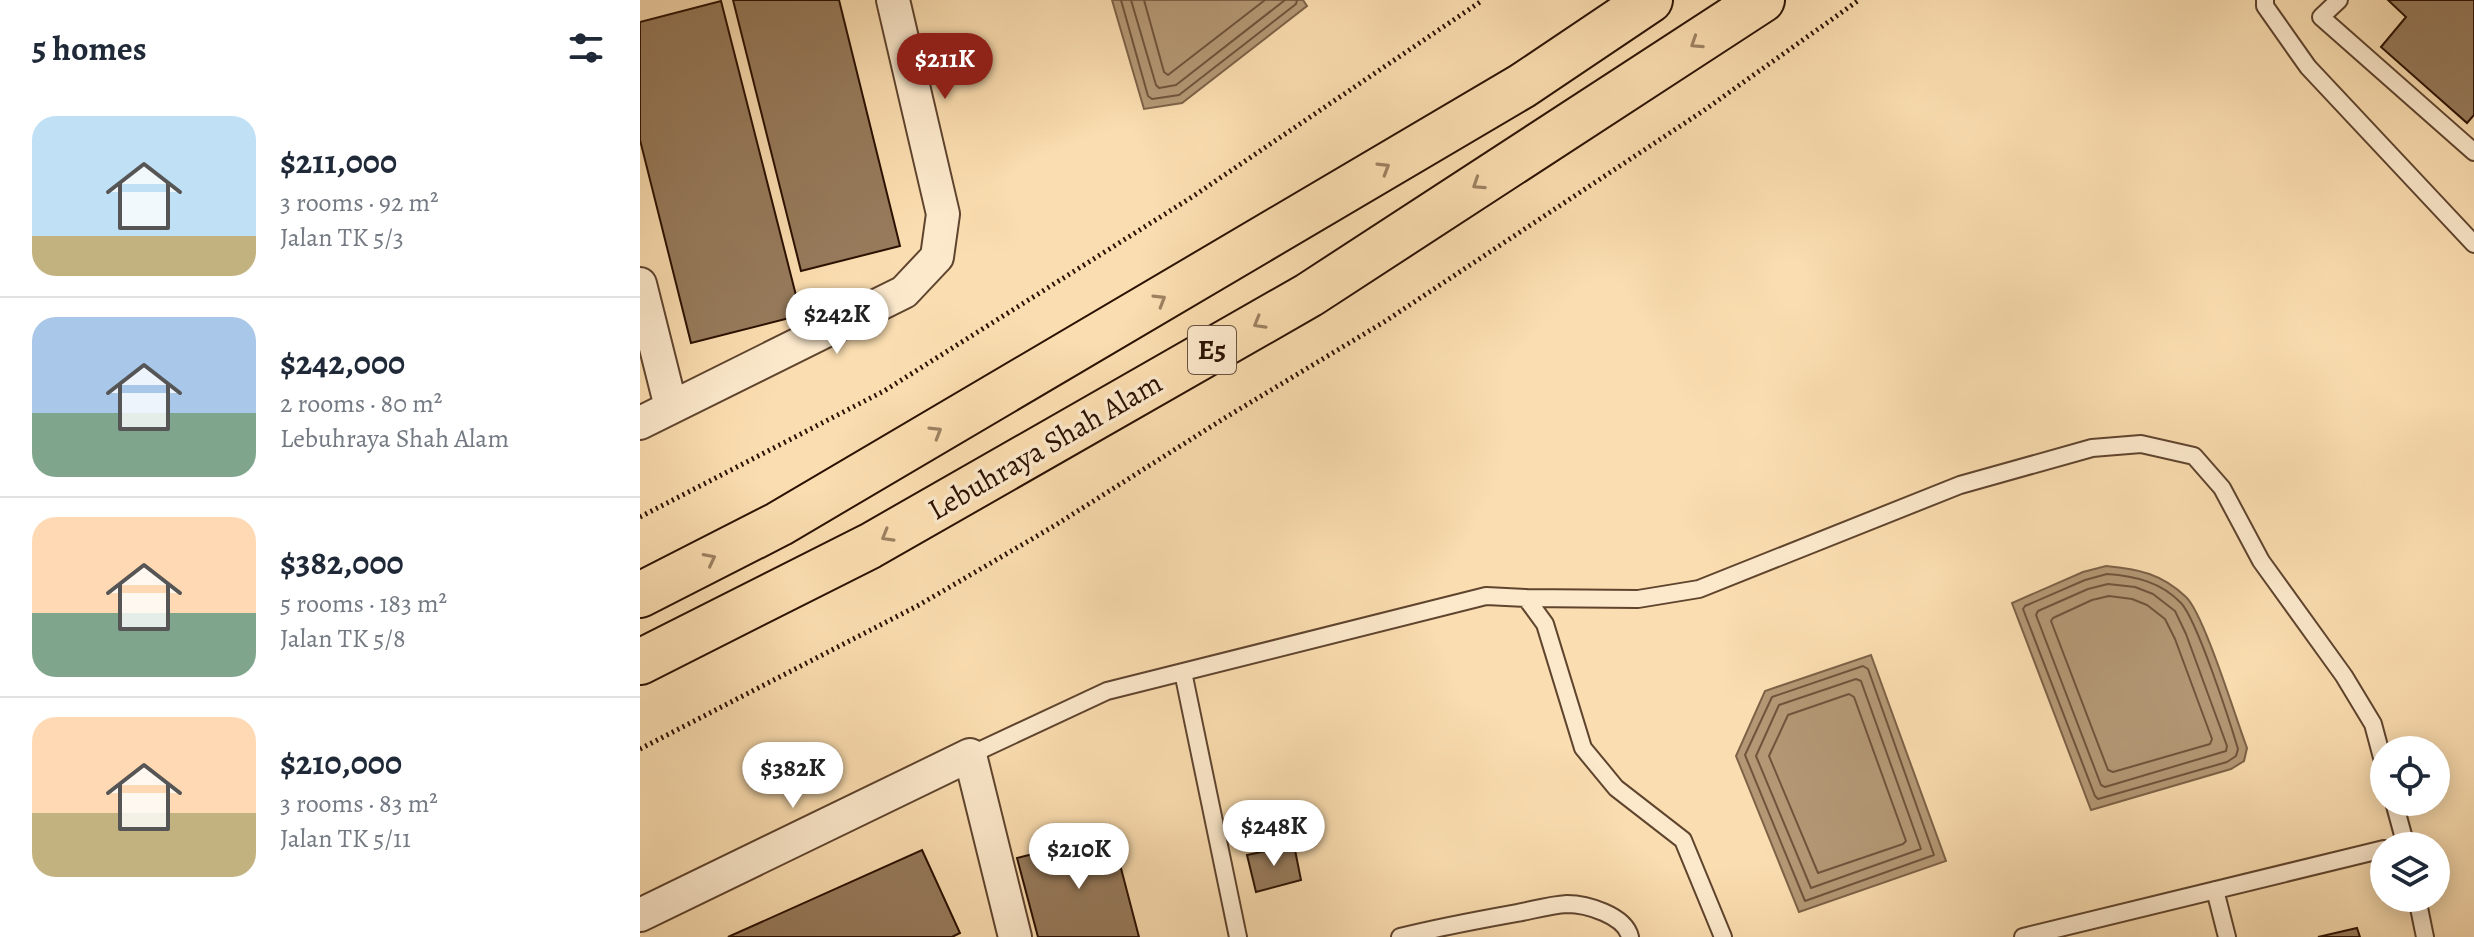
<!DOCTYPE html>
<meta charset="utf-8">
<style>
:root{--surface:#fff;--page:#f2f2f3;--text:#1f2937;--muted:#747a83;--line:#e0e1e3;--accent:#8f2418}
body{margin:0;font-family:Alegreya,serif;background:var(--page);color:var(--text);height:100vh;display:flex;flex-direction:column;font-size:30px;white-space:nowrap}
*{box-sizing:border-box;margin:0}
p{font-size:26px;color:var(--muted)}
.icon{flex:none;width:44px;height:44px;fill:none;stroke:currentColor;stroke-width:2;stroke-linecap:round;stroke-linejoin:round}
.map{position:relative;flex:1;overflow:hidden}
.drawer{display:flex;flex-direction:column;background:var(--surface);width:640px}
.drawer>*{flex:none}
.tools{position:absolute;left:1730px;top:736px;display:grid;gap:16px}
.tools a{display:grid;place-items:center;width:80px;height:80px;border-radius:50%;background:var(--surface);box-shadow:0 4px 20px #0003;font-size:40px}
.price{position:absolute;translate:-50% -68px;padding:0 18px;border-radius:28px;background:#fff;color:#222;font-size:26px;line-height:52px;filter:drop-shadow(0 2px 4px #0008)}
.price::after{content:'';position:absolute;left:50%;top:48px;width:24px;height:18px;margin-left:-12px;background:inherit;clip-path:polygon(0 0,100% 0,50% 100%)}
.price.current{background:var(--accent);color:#fff}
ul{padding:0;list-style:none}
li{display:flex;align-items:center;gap:24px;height:200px;padding:0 32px}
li+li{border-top:2px solid var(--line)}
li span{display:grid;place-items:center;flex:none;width:224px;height:160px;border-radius:24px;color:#555}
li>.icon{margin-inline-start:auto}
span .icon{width:96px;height:96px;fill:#fffc;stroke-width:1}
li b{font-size:34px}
h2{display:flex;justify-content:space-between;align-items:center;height:96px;padding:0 32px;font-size:34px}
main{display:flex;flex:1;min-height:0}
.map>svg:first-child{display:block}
.water{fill:#b49875;stroke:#7d6247;stroke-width:2}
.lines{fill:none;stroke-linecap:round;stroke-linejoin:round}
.shore{stroke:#70543c;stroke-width:2}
.building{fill:#977b5c;stroke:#2b1102;stroke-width:2}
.service-casing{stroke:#5f442e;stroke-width:20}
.minor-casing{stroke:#5f442e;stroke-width:36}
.motorway-casing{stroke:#2b1102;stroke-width:48}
.path{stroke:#2b1102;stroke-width:5;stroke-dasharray:2 4;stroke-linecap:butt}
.service{stroke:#fce9cc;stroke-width:16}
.minor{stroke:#fce9cc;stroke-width:32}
.motorway{stroke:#faddb0;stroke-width:44}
.oneway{stroke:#9d8162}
.labels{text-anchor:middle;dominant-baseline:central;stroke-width:7;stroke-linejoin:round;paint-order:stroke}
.shield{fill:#fce9cc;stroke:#6a523f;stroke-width:2}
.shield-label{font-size:28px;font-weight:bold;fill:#2b1102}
.street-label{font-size:30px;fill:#2b1102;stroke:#fce9cc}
</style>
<main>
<section class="drawer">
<h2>5 homes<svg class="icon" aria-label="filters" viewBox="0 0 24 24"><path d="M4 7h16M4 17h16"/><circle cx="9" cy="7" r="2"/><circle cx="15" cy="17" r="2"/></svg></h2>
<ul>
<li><span style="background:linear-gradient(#bfe0f5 75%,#c2b280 0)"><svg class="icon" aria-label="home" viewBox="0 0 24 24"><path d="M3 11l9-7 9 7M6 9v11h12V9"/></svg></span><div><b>$211,000</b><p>3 rooms · 92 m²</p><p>Jalan TK 5/3</p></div></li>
<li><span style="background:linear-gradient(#a9c7e8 60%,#7fa58c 0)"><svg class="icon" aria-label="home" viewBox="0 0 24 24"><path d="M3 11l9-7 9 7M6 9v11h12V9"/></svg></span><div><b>$242,000</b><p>2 rooms · 80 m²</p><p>Lebuhraya Shah Alam</p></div></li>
<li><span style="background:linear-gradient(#ffd9b3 60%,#7fa58c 0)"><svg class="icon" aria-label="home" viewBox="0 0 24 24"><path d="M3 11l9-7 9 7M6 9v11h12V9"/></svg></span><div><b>$382,000</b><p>5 rooms · 183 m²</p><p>Jalan TK 5/8</p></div></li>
<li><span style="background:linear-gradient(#ffd9b3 60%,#c2b280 0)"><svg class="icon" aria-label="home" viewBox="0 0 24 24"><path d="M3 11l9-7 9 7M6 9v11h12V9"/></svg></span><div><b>$210,000</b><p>3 rooms · 83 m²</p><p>Jalan TK 5/11</p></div></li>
</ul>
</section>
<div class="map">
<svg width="1834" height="937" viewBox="0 0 1834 937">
<rect width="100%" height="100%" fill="#faddb0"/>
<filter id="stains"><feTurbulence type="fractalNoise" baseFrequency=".0025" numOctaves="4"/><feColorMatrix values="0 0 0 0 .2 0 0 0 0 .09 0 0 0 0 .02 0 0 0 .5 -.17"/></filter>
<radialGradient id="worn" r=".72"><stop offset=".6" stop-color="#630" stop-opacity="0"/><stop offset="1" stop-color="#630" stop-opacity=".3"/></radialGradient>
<path class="water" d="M472,0h191l4,6 -125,97 -38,6z
M1466,566c33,3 56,8 80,31 18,17 50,122 61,151l-3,13 -13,8 -140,41 -79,-207 71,-31z
M1231,655l75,206 -147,51 -63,-156 29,-65z"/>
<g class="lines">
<path class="shore" d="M481,0l27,96 4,3 27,-4 117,-91 1,-4
M491,0l25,85 3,3 17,-3 109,-85
M504,0l20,72 4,3 97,-75
M1467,574c28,2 54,8 74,29 16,17 49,119 57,146l-2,7 -9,6 -129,37 -3,-3 -72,-187 2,-3 60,-26z
M1468,584l27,3 18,7 22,17 11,23 41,112 -1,5 -121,36 -4,-2 -65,-170 2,-4 50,-22z
M1469,596l23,3 15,6 18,14 10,20 37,100 -2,5 -97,28 -5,-2 -57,-149 2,-3 39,-18z
M1223,666l5,3 66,186 -129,46 -60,-146 27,-58z
M1216,679l5,2 60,168 -110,39 -55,-132 23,-51z
M1209,694l5,3 52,144 -3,3 -85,29 -49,-117 19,-41z"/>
</g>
<path class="building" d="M93,0h106l61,246 -99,25z
M1748,0h86v115l-7,8 -86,-76 25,-30z
M81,1l80,314 -110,28 -51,-203v-118z
M472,834l27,103h-101l-21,-79z
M654,845l7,35 -45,12 -9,-37z
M282,850l38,83 -8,4h-224z
M1717,928l3,9h-42z"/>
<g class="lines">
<g class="service-casing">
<path id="service" d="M1625,0v6l43,61 166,177
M1699,0l-18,17 153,135
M886,598l112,1 61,-10 261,-104 132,-37 49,-4 53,12 28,32 39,73 83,115 29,48 11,41
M543,672l55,265
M330,755l137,-64 379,-95 40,2 19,26 38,124 33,40 67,52 40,97
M1754,802l12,44
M1575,890l12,47
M1777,898l8,39
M760,937c39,-10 78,-17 117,-24 16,-3 33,-8 50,-9 19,0 58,11 63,33
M1383,937l361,-88"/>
</g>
<g class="minor-casing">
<path id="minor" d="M0,284l31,123
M0,423l264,-131 33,-35 6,-43 -50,-214
M0,915l330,-160 45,182"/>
</g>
<g class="motorway-casing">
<path id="motorway" d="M0,595l139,-71 743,-438 128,-86
M0,662l230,-116 439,-251 453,-295"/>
</g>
<path class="path" d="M0,517l244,-126 308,-194 291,-197
M0,749l279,-144 135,-79 169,-107 161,-97 319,-211 156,-111"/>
<use href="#service" class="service"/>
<use href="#minor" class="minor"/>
<use href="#motorway" class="motorway"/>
</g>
<defs><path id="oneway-chevron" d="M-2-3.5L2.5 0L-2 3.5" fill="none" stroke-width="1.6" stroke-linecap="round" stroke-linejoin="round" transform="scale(2)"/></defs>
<g class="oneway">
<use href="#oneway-chevron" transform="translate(1056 43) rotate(147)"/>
<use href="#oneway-chevron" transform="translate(744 168) rotate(-31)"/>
<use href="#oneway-chevron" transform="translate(838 184) rotate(147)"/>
<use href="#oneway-chevron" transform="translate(520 300) rotate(-31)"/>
<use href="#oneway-chevron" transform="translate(619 323) rotate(150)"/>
<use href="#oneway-chevron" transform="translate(296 432) rotate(-31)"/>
<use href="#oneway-chevron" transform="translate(247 536) rotate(150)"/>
<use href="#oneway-chevron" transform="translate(70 559) rotate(-27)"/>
</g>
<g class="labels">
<rect class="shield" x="548" y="326" width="48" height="48" rx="6"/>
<g class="shield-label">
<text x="572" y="350">E5</text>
</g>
<g class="street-label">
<text transform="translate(405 446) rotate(-30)">Lebuhraya Shah Alam</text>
</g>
</g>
<rect width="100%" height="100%" filter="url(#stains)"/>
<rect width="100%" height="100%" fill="url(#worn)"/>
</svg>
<div class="tools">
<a><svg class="icon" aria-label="locate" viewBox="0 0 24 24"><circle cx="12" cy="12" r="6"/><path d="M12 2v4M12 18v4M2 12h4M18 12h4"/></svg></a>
<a><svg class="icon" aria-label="layers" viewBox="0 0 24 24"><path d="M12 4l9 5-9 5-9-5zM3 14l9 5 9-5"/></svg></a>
</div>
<b class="price current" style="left:305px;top:101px">$211K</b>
<b class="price" style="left:197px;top:356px">$242K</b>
<b class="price" style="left:153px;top:810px">$382K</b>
<b class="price" style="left:634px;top:868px">$248K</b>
<b class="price" style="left:439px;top:891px">$210K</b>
</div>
</main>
